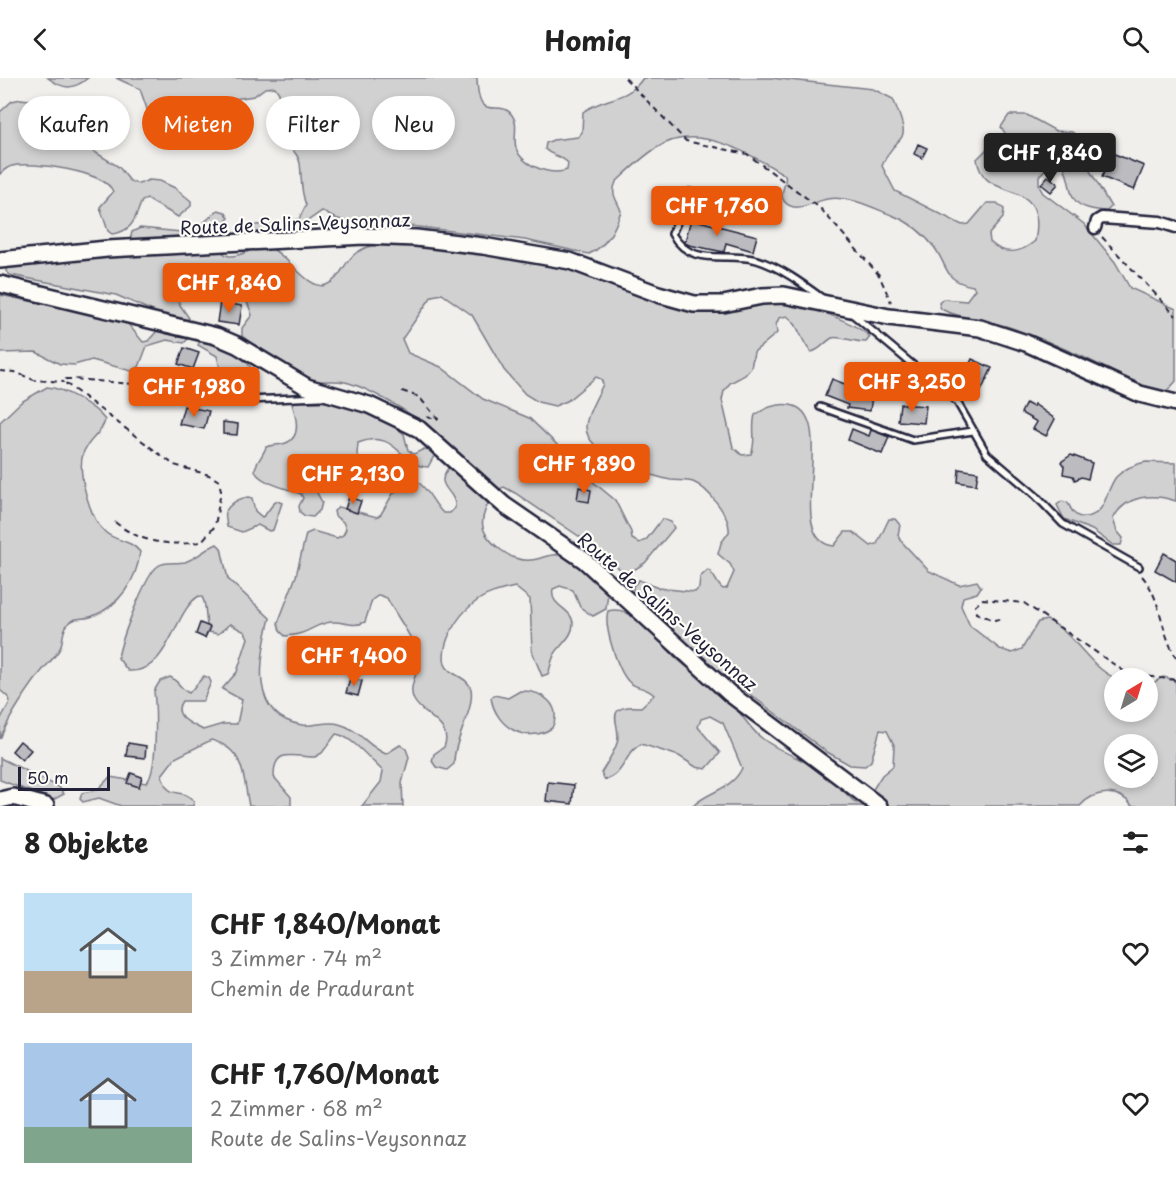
<!DOCTYPE html>
<html lang="de">
<meta charset="utf-8">
<style>
:root{--surface:#fff;--page:#f6f6f6;--text:#222;--muted:#767676;--accent:#ea580c}
body{margin:0;font-family:"Playpen Sans",sans-serif;background:var(--page);color:var(--text);height:100vh;display:flex;flex-direction:column;font-size:22px;white-space:nowrap}
*{box-sizing:border-box;margin:0}
p{font-size:20px;color:var(--muted)}
.icon{flex:none;width:33px;height:33px;fill:none;stroke:currentColor;stroke-width:2;stroke-linecap:round;stroke-linejoin:round}
.map{position:relative;height:728px;overflow:hidden}
.panel{display:flex;flex-direction:column;background:var(--surface);flex:1}
.panel>*{flex:none}
.banner{position:absolute;left:18px;top:18px;width:600px;height:54px;display:flex;gap:12px}
.needle{width:39px;rotate:38deg}
.buttons{position:absolute;left:1104px;top:590px;display:grid;gap:12px}
.buttons a{display:grid;place-items:center;width:54px;height:54px;border-radius:50%;background:var(--surface);box-shadow:0 3px 9px #0003;font-size:30px}
.scale{position:absolute;left:18px;bottom:15px;width:92px;box-sizing:border-box;padding-left:6px;border:3px solid #22223b;border-top:0;font-size:16px;line-height:21px;white-space:nowrap;color:#22223b;-webkit-text-stroke:4px #fdfcf7;paint-order:stroke}
.price{position:absolute;translate:-50% -51px;padding:0 14px;border-radius:6px;background:var(--accent);color:#fff;font-size:20px;line-height:39px;filter:drop-shadow(0 2px 3px #0008)}
.price::after{content:'';position:absolute;left:50%;top:36px;width:18px;height:14px;margin-left:-9px;background:inherit;clip-path:polygon(0 0,100% 0,50% 100%)}
.price.active{background:#222;color:#fff}
ul{padding:0;list-style:none}
li{display:flex;align-items:center;gap:18px;height:150px;padding:0 24px}
li span{display:grid;place-items:center;flex:none;width:168px;height:120px;border-radius:0px;color:#555}
li>.icon{margin-inline-start:auto}
span .icon{width:72px;height:72px;fill:#fffc;stroke-width:1}
li b{font-size:26px}
h2{display:flex;justify-content:space-between;align-items:center;height:72px;padding:0 24px;font-size:26px}
.pill{padding:0 21px;border-radius:27px;background:var(--surface);box-shadow:0 3px 9px #0003;font-size:21px;line-height:54px}
.pill.active{background:var(--accent);color:#fff}
header{display:flex;justify-content:space-between;align-items:center;height:78px;padding:0 24px;background:var(--surface);font-size:27px;font-weight:700}
.map>svg:first-child{display:block}
.green{fill:#d2d1d1;stroke:#7a7a86;stroke-width:1.5;fill-rule:evenodd}
.building{fill:#bcbcc0;stroke:#22223b;stroke-width:1.5}
.lines{fill:none;stroke-linecap:round;stroke-linejoin:round}
.lane-casing{stroke:#22223b;stroke-width:10}
.street-casing{stroke:#22223b;stroke-width:15}
.secondary-casing{stroke:#22223b;stroke-width:20}
.path{stroke:#22223b;stroke-width:2;stroke-dasharray:6 4.5;stroke-linecap:butt}
.lane{stroke:#fdfcf7;stroke-width:5}
.street{stroke:#fdfcf7;stroke-width:10}
.secondary{stroke:#fdfcf7;stroke-width:15}
.labels{text-anchor:middle;dominant-baseline:central;stroke-width:4.5;stroke-linejoin:round;paint-order:stroke}
.street-label{font-size:18px;fill:#22223b;stroke:#fdfcf7}
</style>
<header><svg class="icon" aria-label="back" viewBox="0 0 24 24"><path d="M15 5l-7 7 7 7"/></svg>Homiq<svg class="icon" aria-label="search" viewBox="0 0 24 24"><circle cx="10" cy="10" r="6"/><path d="M15 15l6 6"/></svg></header>
<div class="map">
<svg width="1176" height="728" viewBox="0 0 1176 728">
<rect width="100%" height="100%" fill="#f0efec"/>
<filter id="ink" filterUnits="userSpaceOnUse"><feTurbulence type="fractalNoise" baseFrequency=".0167" numOctaves="2"/><feDisplacementMap in="SourceGraphic" scale="12" xChannelSelector="R" yChannelSelector="G"/><feConvolveMatrix kernelMatrix="1 2 1 2 8 2 1 2 1" color-interpolation-filters="sRGB"/></filter>
<g filter="url(#ink)">
<path class="green" d="M48,0h40c-15,12 -24,12 -40,0z
M116,0h361c1,48 22,19 35,37 7,9 1,22 4,33 6,18 35,28 51,22l1,-7c-7,-8 -17,-7 -23,-14l1,-6 7,-3 25,-3 4,-5 1,-20c20,-15 45,-11 60,-34h128l102,11 20,10c22,52 4,29 -11,67l13,25 67,34 7,-1 18,-21h10l7,6 -1,9 -14,16 1,8c15,14 31,11 45,-1 14,-68 -52,-35 -58,-82l10,-10c16,1 60,12 69,0l-12,-11c-18,4 -33,8 -43,-11l8,-12h18l29,16 16,1 6,5 6,12 2,15 25,43 -4,4c-49,-3 -29,-24 -47,-52h-5l-16,17v10l4,7 41,31 31,38 15,26 46,21v72c-8,10 -12,13 -25,11 -44,-25 -91,-47 -139,-64 -23,-8 -50,-8 -71,-19l-2,-6 4,-4 23,2 9,-12 -2,-3c-30,-5 -24,-19 -39,-39 -10,-13 -25,-25 -40,-31 -21,-8 -44,-21 -67,-17 -12,2 -33,16 -43,2 -6,-8 4,-17 1,-26 -35,-21 -89,-55 -130,-26 -14,9 -27,22 -39,33 -6,13 1,17 5,29 -6,18 -14,35 -32,43l-64,-14 -114,-14 -47,1 -32,-10 -10,-6 -23,16 -18,7 -35,1 -1,-5 5,-4 49,-7 7,-14c-6,-15 -4,-27 -6,-42 -3,-15 -20,-21 -23,-37 -1,-10 3,-22 2,-33l-4,-6 -10,1 -11,8 -40,6 -38,1 -17,13 -11,-4 -8,-23z
M21,21c22,4 69,-5 73,28 1,8 -6,14 -4,22l29,18 11,14 9,3 10,-4 11,1 15,7 16,13v5l-13,11 -31,-18 -5,2c-7,15 -7,30 -30,33l-4,-3 -8,-24 13,-15c-6,-21 -83,-31 -101,-26 -5,1 -8,4 -12,8v-62l12,-11z
M218,132l7,2 4,6 -16,17c14,44 37,4 59,14 16,7 37,42 54,36 22,-8 15,-40 61,-41 51,-2 125,10 175,23 34,8 67,21 100,32 17,6 35,13 53,13 20,0 38,-10 58,-11 20,-2 83,21 97,36l-4,5c-10,1 -28,-7 -34,-4 -9,5 -11,12 -21,14 -11,-12 -11,-27 -24,-36l-8,2 -3,7 1,8 -23,19 -3,16 -6,7 -15,8 -6,8 -2,9 11,47 9,8 9,-1c6,-13 0,-25 4,-39 10,-7 22,-12 35,-10 51,8 -9,136 44,141l11,-14h8l18,14 6,-2 12,-25h6l5,6 -2,10 3,6 28,30 30,14 18,-4 4,6 -4,6 -14,4 -2,9 9,20 30,23 12,4 10,-4 16,-27 9,-2c28,13 41,46 68,58l-1,33h34v-29l5,1 10,-6 9,2 4,4v123h-44c-13,-18 -38,-16 -52,0h-387c15,-15 39,-16 49,-38l-19,-45 -13,-7 -9,3 -3,8 22,26 -14,16 -10,-2 -17,-11 -38,-12c-17,9 -16,31 -36,36l-4,-7c5,-9 13,-20 16,-30 6,-18 -18,-39 24,-36l13,-12c-7,-8 -17,-6 -25,-13 -11,-11 -26,-56 -21,-71 25,-8 52,31 68,47 17,15 37,27 53,43 13,12 20,28 34,38 16,12 34,18 52,28 16,8 28,25 41,36l9,-1 17,-27 11,-9 1,-21 -7,-14 -7,-1 -9,31 -6,5 -15,-1 -23,-13 -119,-89 -75,-68v-9l6,-6 19,8 37,4 4,-4 1,-11 8,-7c8,6 8,14 15,19l4,-1 7,-16 -4,-8 -12,-10 3,-11 8,-11c2,-15 -21,-44 -36,-50 -6,-2 -15,-1 -22,-2 -23,-4 -85,-26 -85,-53 0,-13 12,-31 17,-43l-2,-5 -5,-2 -29,24 -12,5 -17,-4 -13,-8 -21,-24 -32,-55 -30,-21 -10,2 -30,43 6,14 33,14 42,32 46,19 42,40 9,13 35,29 16,32 1,7 7,4 7,-3 16,-21 9,3 3,6 -29,35 -13,8h-10l-39,-32 -68,-46 -11,-6 -10,4c-13,27 -20,38 7,59 10,7 17,11 30,10 9,0 18,-7 27,-5 12,2 46,28 49,40 1,4 -1,10 -1,14l-13,7 -13,-9 -7,-17 -13,-4 -7,3c-4,18 20,19 20,35 0,12 -11,19 -17,28 -5,7 -5,15 -8,22l-6,2 -10,-25 -2,-52 -15,-12c-14,3 -31,7 -42,17 -16,12 -33,40 -28,60 4,12 23,12 26,25 4,21 -18,52 -17,75l-7,6 -11,-3 -4,-6 2,-7 10,-7c10,-23 -22,-31 -30,-47 -7,-14 5,-26 4,-40 -2,-21 -22,-43 -31,-62l-8,-3 -7,5 -7,22c-12,6 -21,-1 -34,0 -18,2 -22,13 -46,14l-5,-5 -2,-8 18,-47 10,-42 7,-3 24,7 6,-3 3,-6 -3,-7 -8,-6 -1,-5 5,-4 38,10 4,-3 13,-22 24,-10c11,8 15,21 25,31h7l5,-5c2,-19 -24,-20 -5,-42 -9,-13 -17,-30 -28,-42 -13,-13 -55,-36 -73,-41 -11,-4 -21,-1 -32,-2 -10,-2 -65,-37 -75,-45v-8l10,-13c-6,-19 -18,-36 -36,-45l-37,29 1,6 9,13 -4,3 -21,-5 -48,-21 -106,-20 -4,-4 3,-6 96,-12 30,2 2,-5 -7,-10 2,-8 8,-4 52,5zM1114,666h34v33h-34z
M0,217l118,24 10,5 15,18 5,-1 9,-10 31,8 -4,4 -17,-3 -20,6 -8,21 -8,4 -39,-11 -18,5 -14,-1 -24,-12 -36,1z
M200,263c15,2 63,20 51,41 -2,3 -6,8 -10,10 -9,3 -17,-6 -26,-6 -11,0 -16,6 -27,1l-3,-7 4,-3 21,2 10,-11 -3,-12 -19,-11z
M47,309c17,1 48,19 58,33 -2,13 -18,20 -22,34 -6,18 7,65 22,78 11,10 25,7 35,20 -3,28 -21,54 -47,64 -9,4 -18,0 -25,8 -7,7 -4,19 -9,26 -6,10 -15,17 -21,26 -14,19 -29,41 -38,63v-19l10,-18 -1,-4 -9,-8v-268l21,-20z
M297,322c12,4 21,1 33,2 25,2 56,16 74,32l4,16 6,4 10,-5 6,1 4,6 -6,11c-30,-1 -30,-39 -70,-24l-1,11 5,9c-4,15 -21,24 -36,20 -8,-2 -14,-8 -23,-10l-5,5v4l18,9 6,11 -2,8 -7,7 -8,-1 -5,-4 -1,-6 4,-8 -2,-4c-11,-5 -46,-12 -46,-25 1,-6 9,-15 11,-22 7,-3 13,-1 20,-4 16,-6 10,-27 6,-39z
M1146,384l30,1v38c-24,-8 -51,-6 -63,18l4,12 6,7 -2,7h-8l-21,-15 -28,-11 -7,-14 5,-4 6,2c4,8 7,15 17,14 22,-2 20,-26 31,-40 8,-8 19,-13 30,-15z
M248,419l4,1 3,13 7,6c7,-4 8,-12 15,-16l5,2 -9,27 -4,1 -11,-6 -16,7 -15,-5 -2,-15c6,-9 12,-13 23,-15z
M217,466l4,4 7,31 42,39c-10,40 -22,98 32,107 12,2 25,-5 37,-1 20,5 29,23 47,30l14,-9 6,4 3,8 -7,26 1,23h-41l19,-24 2,-11c-13,-11 -31,-35 -47,-37l-14,19 -7,4c-18,1 -42,-12 -41,20l17,20v9h-42c-6,-28 -3,-57 -38,-66l-36,18 -13,17c6,27 19,11 32,26l-1,5h-72l-22,-8 -16,4 -3,-3 2,-6 15,-3 13,-13 36,6c12,-9 10,-76 8,-92l6,-10 10,-4c9,4 10,12 19,16l15,-17 5,2 2,4 -8,19h-21c-11,15 10,23 21,29l20,-6h14l5,-24 -20,-11 15,-17 11,-34 -3,-6 -15,-8 -12,10 -9,-2c-5,-11 -1,-25 -7,-35l-3,-1c-26,15 -29,78 -71,75l-10,-13c3,-18 27,-83 40,-92 7,-5 18,-2 27,-4 12,-4 20,-13 32,-18z
M520,613c22,-1 43,14 32,37 -26,17 -56,-1 -61,-30l3,-3 14,3z
M0,680l59,29 5,7 -11,6 -53,-20z"/>
<path class="building" d="M918,66l9,4 -5,10 -8,-4z
M1112,75l32,13 -10,24 -32,-13z
M1048,98l10,8 -7,8 -10,-8z
M691,141l66,17 -4,15 -27,-8 -2,9 -35,-7 -4,-3z
M220,224l22,4 -3,19 -22,-3z
M184,270l15,5 -6,16 -15,-5z
M972,281l20,9 -11,23 -20,-9z
M832,301l28,11 -1,4 13,2 -2,15 -23,-3 1,-3 -23,-9z
M1026,325l7,4 1,-3 21,15 -9,17 -13,-7 4,-7 -16,-9z
M900,326l26,2 -2,17 -26,-2z
M184,328l25,5 -5,18 -25,-5z
M223,344l15,2 -1,11 -14,-1z
M852,351l17,7 2,-6 18,7 -7,17 -34,-14z
M1071,377l21,8 -4,16 -7,-2 -6,3 -2,-4 -10,-2 1,-8 -3,-4z
M959,391l19,3 -2,13 -18,-3z
M579,409l12,3 -2,12 -12,-2z
M349,419l12,4 -4,12 -12,-4z
M1164,475l12,7v22l-21,-12z
M200,545l10,4 -5,11 -9,-4z
M350,600l12,3 -4,15 -12,-3z
M20,663l11,9 -9,10 -10,-9z
M128,665l18,3 -1,12 -19,-2z
M131,695l11,4 -3,10 -12,-4z
M548,704l26,3 -2,19 -26,-3z"/>
<g class="lines">
<g class="lane-casing">
<path id="lane" d="M690,114l-18,42c21,35 53,17 85,26 23,7 46,24 65,38
M851,235l106,89 30,52 48,41 28,29 76,43
M153,310l68,13 100,-4
M820,329l93,33 60,-9"/>
</g>
<g class="street-casing">
<path id="street" d="M1095,150l2,-7 5,-3 58,4 16,5"/>
</g>
<g class="secondary-casing">
<path id="secondary" d="M0,182l107,-11 257,-13 52,2 67,8 87,15 88,33 36,10h29l39,-8 22,-1 105,22 91,11 46,15 114,51 36,9
M0,206l216,52 21,9 70,42 62,18 50,24 85,76 80,55 145,133 150,113
M0,722l13,-3 33,9"/>
</g>
<path class="path" d="M625,0l61,63 61,13 73,54 59,67 12,27
M1102,159l74,79
M0,293l15,1 19,8 30,2
M402,313l17,6 19,22 -12,-2
M115,444c25,21 54,24 86,20l14,-16 6,-35 -2,-10 -10,-6 -35,-10 -110,-83 2,-3h8l71,6
M1142,498c20,23 18,55 34,81
M1000,541l-6,1 -18,-7 -1,-7 8,-7 41,4 104,71 48,6"/>
<use href="#lane" class="lane"/>
<use href="#street" class="street"/>
<use href="#secondary" class="secondary"/>
</g>
</g>
<g class="labels">
<g class="street-label">
<text transform="translate(295 145) rotate(-2)">Route de Salins-Veysonnaz</text>
<text transform="translate(668 533) rotate(41)">Route de Salins-Veysonnaz</text>
</g>
</g>
</svg>
<div class="buttons">
<a><svg class="needle" viewBox="-14 -14 28 28"><path d="M0-13l5 13h-10z" fill="#e53935"/><path d="M0 13l5-13h-10z" fill="#767676"/></svg></a>
<a><svg class="icon" aria-label="layers" viewBox="0 0 24 24"><path d="M12 4l9 5-9 5-9-5zM3 14l9 5 9-5"/></svg></a>
</div>
<div class="scale">50 m</div>
<b class="price active" style="left:1050px;top:106px">CHF 1,840</b>
<b class="price" style="left:717px;top:159px">CHF 1,760</b>
<b class="price" style="left:229px;top:236px">CHF 1,840</b>
<b class="price" style="left:912px;top:335px">CHF 3,250</b>
<b class="price" style="left:194px;top:340px">CHF 1,980</b>
<b class="price" style="left:584px;top:417px">CHF 1,890</b>
<b class="price" style="left:353px;top:427px">CHF 2,130</b>
<b class="price" style="left:354px;top:609px">CHF 1,400</b>
<div class="banner">
<a class="pill">Kaufen</a>
<a class="pill active">Mieten</a>
<a class="pill">Filter</a>
<a class="pill">Neu</a>
</div>
</div>
<section class="panel">
<h2>8 Objekte<svg class="icon" aria-label="filters" viewBox="0 0 24 24"><path d="M4 7h16M4 17h16"/><circle cx="9" cy="7" r="2"/><circle cx="15" cy="17" r="2"/></svg></h2>
<ul>
<li><span style="background:linear-gradient(#bfe0f5 65%,#b9a48a 0)"><svg class="icon" aria-label="home" viewBox="0 0 24 24"><path d="M3 11l9-7 9 7M6 9v11h12V9"/></svg></span><div><b>CHF 1,840/Monat</b><p>3 Zimmer · 74 m²</p><p>Chemin de Pradurant</p></div><svg class="icon" aria-label="heart" viewBox="0 0 24 24"><path d="M12 20l-8-8c-3-5 5-10 8-4 3-6 11-1 8 4z"/></svg></li>
<li><span style="background:linear-gradient(#a9c7e8 70%,#7fa58c 0)"><svg class="icon" aria-label="home" viewBox="0 0 24 24"><path d="M3 11l9-7 9 7M6 9v11h12V9"/></svg></span><div><b>CHF 1,760/Monat</b><p>2 Zimmer · 68 m²</p><p>Route de Salins-Veysonnaz</p></div><svg class="icon" aria-label="heart" viewBox="0 0 24 24"><path d="M12 20l-8-8c-3-5 5-10 8-4 3-6 11-1 8 4z"/></svg></li>
</ul>
</section>
